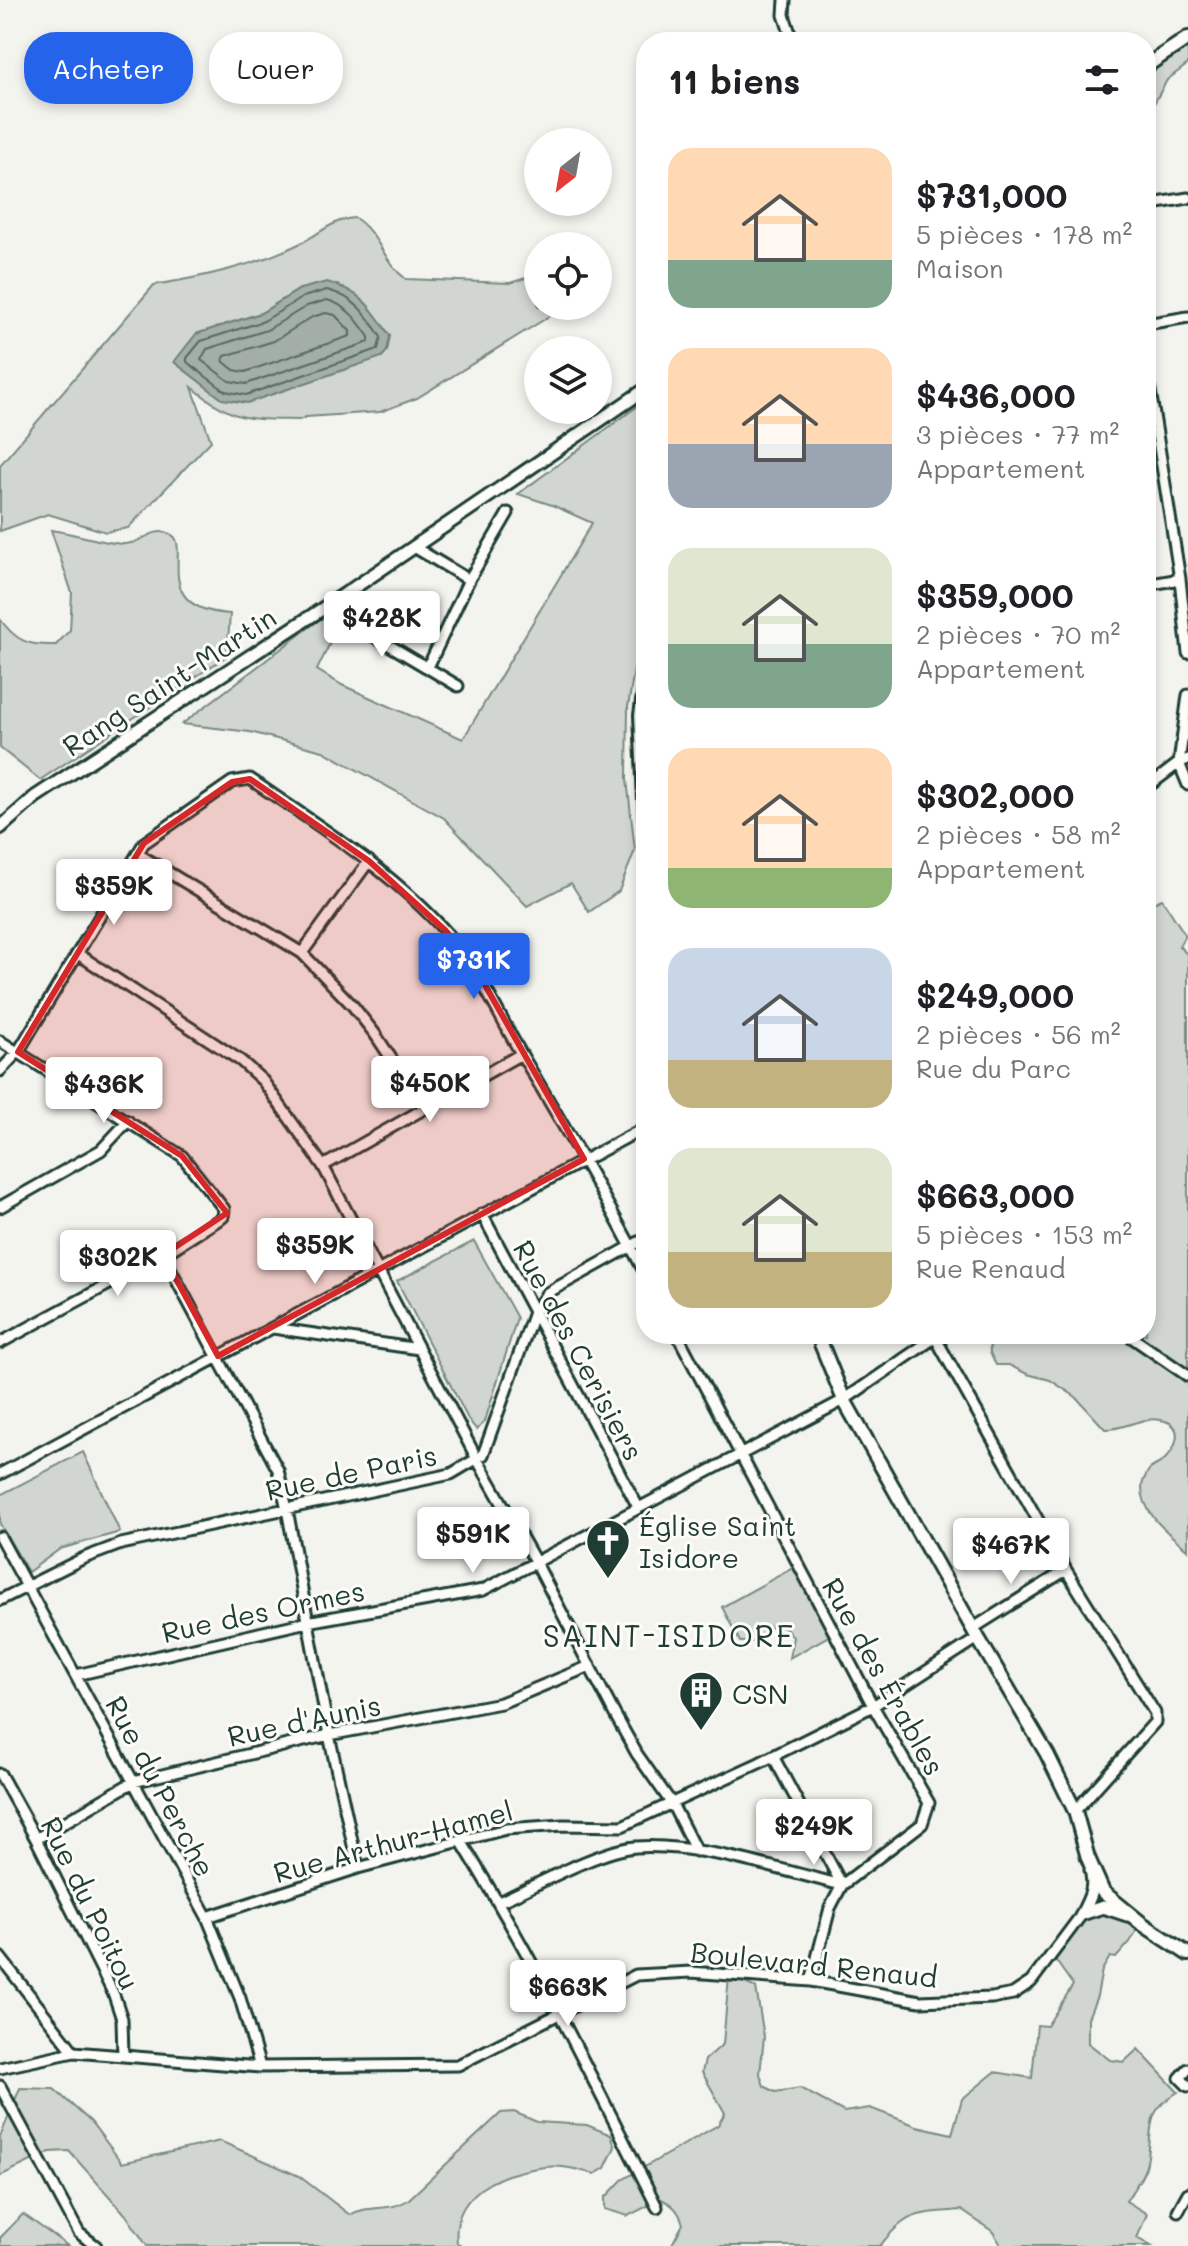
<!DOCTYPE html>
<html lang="fr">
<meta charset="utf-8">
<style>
:root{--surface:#fff;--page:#f6f6f6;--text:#202124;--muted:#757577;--accent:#2563eb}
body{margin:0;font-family:Mali,sans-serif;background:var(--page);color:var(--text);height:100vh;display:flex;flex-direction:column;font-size:30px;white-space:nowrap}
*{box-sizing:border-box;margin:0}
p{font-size:26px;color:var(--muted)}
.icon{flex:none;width:44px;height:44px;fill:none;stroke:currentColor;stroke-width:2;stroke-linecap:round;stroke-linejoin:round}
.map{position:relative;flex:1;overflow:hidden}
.drawer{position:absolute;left:636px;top:32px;width:520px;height:1312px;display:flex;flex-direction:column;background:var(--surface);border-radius:32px;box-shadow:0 4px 12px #0003}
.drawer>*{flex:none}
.hud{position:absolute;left:24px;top:32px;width:492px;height:72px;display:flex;gap:16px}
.needle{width:52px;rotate:211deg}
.buttons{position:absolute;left:524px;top:128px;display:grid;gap:16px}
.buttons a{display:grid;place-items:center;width:88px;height:88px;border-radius:50%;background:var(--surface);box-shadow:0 4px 12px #0003;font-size:40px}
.price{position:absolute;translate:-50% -68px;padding:0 18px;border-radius:8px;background:#fff;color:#222;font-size:26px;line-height:52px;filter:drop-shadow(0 2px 4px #0008)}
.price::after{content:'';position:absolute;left:50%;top:48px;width:24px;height:18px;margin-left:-12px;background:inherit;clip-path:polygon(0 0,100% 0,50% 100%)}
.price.on{background:var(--accent);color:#fff}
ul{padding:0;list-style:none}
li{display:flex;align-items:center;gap:24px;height:200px;padding:0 32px}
li span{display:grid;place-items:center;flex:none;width:224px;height:160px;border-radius:24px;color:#555}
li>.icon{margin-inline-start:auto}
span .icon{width:96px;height:96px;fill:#fffc;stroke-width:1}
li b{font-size:34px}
h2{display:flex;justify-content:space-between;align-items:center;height:96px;padding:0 32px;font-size:34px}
.tag{padding:0 28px;border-radius:32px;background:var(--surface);box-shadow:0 4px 12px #0003;font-size:28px;line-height:72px}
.tag.on{background:var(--accent);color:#fff}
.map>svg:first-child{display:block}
.green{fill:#d1d6d1;stroke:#788a82;stroke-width:2;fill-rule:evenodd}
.water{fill:#a3aea7;stroke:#6e8179;stroke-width:2}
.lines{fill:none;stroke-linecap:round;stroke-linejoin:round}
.shore{stroke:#546a62;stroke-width:2}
.minor-casing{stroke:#1f3d34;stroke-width:15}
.tertiary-casing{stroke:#1f3d34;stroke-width:17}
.secondary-casing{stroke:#1f3d34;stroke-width:18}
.minor{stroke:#fdfcf7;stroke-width:9}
.tertiary{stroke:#fdfcf7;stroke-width:11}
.secondary{stroke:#fdfcf7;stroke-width:12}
.marked{fill:#d62828;fill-opacity:0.2;stroke:#d62828;stroke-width:6;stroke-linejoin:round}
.labels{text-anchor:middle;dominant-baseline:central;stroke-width:6;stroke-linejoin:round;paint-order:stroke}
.street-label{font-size:28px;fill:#1f3d34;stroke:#fdfcf7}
.poi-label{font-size:28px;fill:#1f3d34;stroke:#fdfcf7;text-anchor:start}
.neighbourhood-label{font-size:30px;letter-spacing:2px;fill:#1f3d34;stroke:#fdfcf7}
</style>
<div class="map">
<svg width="1188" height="2246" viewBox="0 0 1188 2246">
<rect width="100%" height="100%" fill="#f4f4ef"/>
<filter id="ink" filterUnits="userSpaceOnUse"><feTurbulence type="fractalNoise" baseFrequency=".0125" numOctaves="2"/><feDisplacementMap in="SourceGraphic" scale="16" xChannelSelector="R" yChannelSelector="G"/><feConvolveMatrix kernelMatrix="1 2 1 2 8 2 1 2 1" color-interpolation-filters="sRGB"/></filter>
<g filter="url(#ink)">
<path class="green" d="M1188,38v26l-21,16 -21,38v-52z
M355,218c24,15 28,44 51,61l104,4 28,-9v32h28l-149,92 -37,14 -74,5 -7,3c-53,-1 -65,2 -107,-33l19,54 -83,87 -22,4 -58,-18 -48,17v-66l154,-180c49,-8 100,-19 145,-41 20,-9 33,-25 56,-26zM300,289l90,47 -194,-2 65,-21z
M646,400v198l-18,109 -1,72 8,71 -16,41 -30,21 -18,-29 -44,23 -83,-88 -121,-67 -73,-19 -68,-8 154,-117 8,7 -27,56 25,15 121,54 129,-216 -40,-18 -34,-11z
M51,530c24,3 49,13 73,14 17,1 28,-18 46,-10 24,9 -23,75 60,80l-3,42 -187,124 -40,-32v-129c16,22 28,27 56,26l14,-15 2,-37z
M1162,899l22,34v4l-5,9 9,9v595c-18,-16 -46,-35 -46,-63 0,-4 4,-13 7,-17 4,-4 11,-6 15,-10 12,-11 21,-33 1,-39 -21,-7 -40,9 -60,8l-29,-32 -26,-17 -23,-6 -18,-9h-13l-6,-12 -1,-19h157v-428z
M474,1241l43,77 -32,103 -8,9 -8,-9 -72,-140z
M83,1452l37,80 -60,17 -32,23 -28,-48v-29z
M798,1565l36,68 -45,25 4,-21 -7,-9 -15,-2 -13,16h-18l-18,-35z
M1103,1892l38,31 -11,19 -14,16 -6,-1 -8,13 -5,26 -9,22v25l22,17 14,2 14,-13 40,43c-35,21 -24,35 -31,70 -2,13 -14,28 -21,39l21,13 -10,24 14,8h-149l-10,-15 -31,-21c-42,4 -53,0 -81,36h-209l12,-22c-4,-13 -9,-19 -22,-25l-33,17 -23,-7v-11l17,-18 96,-55 7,-12 -23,-41 3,-12 18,-16 6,-68 27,12 8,49 -4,37 4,12 11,6 25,-4 44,24 26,-4 47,18 35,8 10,-35 33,-27 37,6 5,-53 10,1 26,-41 -22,-31 31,-41z
M20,2088l34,1 37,33 31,41 98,-22 79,35 51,39c18,-11 40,-3 58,-15l93,-87 13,-1 23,10 50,3 24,10 4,12 -10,21 -10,6c-16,-4 -32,-9 -50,-7 -43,5 -94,25 -88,76l4,3h-314l-21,-31 -57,-64 -19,1 -50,24v-39z
M23,2214l45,32h-68v-8z"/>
<path class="water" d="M327,282c34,9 44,25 63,54l-3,15 -5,6 -135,46 -25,-4 -48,-37 22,-28 65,-21 39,-24z"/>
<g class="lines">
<path class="shore" d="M327,290c28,7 39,24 54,47l-3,12 -132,46 -21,-4 -38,-29v-4l14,-17 63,-20 39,-24z
M327,300c20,5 31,21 42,37v5l-123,42 -17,-3 -28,-21 6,-11 60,-19 40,-24z
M326,313l9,2 15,16v5l-105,36 -11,-2 -11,-9 2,-5 49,-15 38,-24z"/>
<g class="minor-casing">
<path id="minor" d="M785,0l-1,15 9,27
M1146,205l42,-7
M1146,324l42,-7
M1146,365l34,214 8,74
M414,547l55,33
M1146,585l34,-6
M342,596l20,33 96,57
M428,667l41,-87 39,-67
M1179,763l9,-68
M1179,763l9,22
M1146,788l33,-25 9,-4
M138,854l164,99 51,53 22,28 49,74
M302,953l67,-92
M78,954l163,107 22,20 60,85 154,293 58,102 79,152 23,41 35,50 24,47
M0,1041l182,115 42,53 -1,8 -60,38 -163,88
M0,1071l18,-19 126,-209 88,-61 18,-3c67,46 142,92 197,154 33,37 51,82 76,124 43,72 84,144 123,218
M323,1166l198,-112
M0,1207l101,-57 27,-29
M482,1214l156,293
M163,1255l115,215 9,39 42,226 29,133
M273,1328l146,21
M1127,1334l61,42
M935,1337l131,233 89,143v9l-80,89
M0,1474l646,-347
M0,1537l207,380 33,81 20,69
M0,1600l84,-42 37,-14 330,-70 32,-19 50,-140 14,-22 99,-55
M972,1629l94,-59
M76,1675l231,-53 176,-32 361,-190 96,-66
M773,1756l69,129 -12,23 -19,73
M0,1774l36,65 78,156 8,24 1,37
M36,1839l97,-57 196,-47 172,-32 89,-37
M461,1841c73,118 134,242 196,366
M499,1902c36,-16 100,-52 137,-55 63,-4 144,23 206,38l80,-61 7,-21 -56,-97 -196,-372
M207,1917l151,-49 148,-39 57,-4 59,1 137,-63 114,-57 105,-68
M0,1957l74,95
M0,2068l74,-16 186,15 198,-2 178,-90 55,-3 120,9 109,20 72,-3 21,-4 18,-12 51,-68
M1188,2069l-8,9 8,8
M0,2086l79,147 17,13
M1178,2211l10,-18"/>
</g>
<g class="tertiary-casing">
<path id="tertiary" d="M0,828l35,-31 307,-201 304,-207
M1082,1914l21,-7 24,8
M1082,1914c8,-16 14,-26 9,-44"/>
</g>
<g class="secondary-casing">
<path id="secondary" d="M1146,66l42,-28
M646,681l-5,34 5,107
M817,1334l27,66 134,238 69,116 28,57 13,47 15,34 38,31 47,31"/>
</g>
<use href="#minor" class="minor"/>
<use href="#tertiary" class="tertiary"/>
<use href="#secondary" class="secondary"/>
</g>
</g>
<path class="marked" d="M250,779l119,82 76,69 28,34 111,195 -366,197 -55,-101 64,-42 -45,-57 -164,-104 126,-209 88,-61z"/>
<defs>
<g id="church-pin" transform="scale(2.3)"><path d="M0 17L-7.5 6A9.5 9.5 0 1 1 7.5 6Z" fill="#1f3d34" stroke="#fdfcf7"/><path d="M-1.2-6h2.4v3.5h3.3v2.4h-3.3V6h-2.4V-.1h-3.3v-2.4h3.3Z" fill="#fff"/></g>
<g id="building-pin" transform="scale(2.3)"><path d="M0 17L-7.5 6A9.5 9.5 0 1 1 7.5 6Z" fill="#1f3d34" stroke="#fdfcf7"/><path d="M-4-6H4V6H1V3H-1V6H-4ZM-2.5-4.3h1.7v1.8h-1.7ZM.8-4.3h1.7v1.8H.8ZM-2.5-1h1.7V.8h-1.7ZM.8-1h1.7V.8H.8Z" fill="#fff"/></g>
</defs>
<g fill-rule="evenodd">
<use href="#church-pin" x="608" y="1541"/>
<use href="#building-pin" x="701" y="1693"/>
</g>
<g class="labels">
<g class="street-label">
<text transform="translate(169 681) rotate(-33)">Rang Saint-Martin</text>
<text transform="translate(579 1350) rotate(62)">Rue des Cerisiers</text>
<text transform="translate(351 1472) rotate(-12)">Rue de Paris</text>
<text transform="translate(263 1611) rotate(-12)">Rue des Ormes</text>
<text transform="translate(884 1676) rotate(61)">Rue des Érables</text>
<text transform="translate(304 1720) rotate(-12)">Rue d'Aunis</text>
<text transform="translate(161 1786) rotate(62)">Rue du Perche</text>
<text transform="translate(393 1841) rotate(-15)">Rue Arthur-Hamel</text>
<text transform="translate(91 1903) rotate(64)">Rue du Poitou</text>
<text transform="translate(814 1964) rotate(6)">Boulevard Renaud</text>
</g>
<g class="poi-label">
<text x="639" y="1525">Église Saint<tspan x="639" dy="32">Isidore</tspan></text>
<text x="732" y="1693">CSN</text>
</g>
<g class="neighbourhood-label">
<text x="669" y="1635">SAINT-ISIDORE</text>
</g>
</g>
</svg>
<div class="buttons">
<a><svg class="needle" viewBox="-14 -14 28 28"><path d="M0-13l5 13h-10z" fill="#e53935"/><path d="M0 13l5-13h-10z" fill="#757577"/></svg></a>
<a><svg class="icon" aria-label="locate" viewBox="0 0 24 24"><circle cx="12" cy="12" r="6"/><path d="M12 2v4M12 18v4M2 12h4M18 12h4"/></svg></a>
<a><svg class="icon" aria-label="layers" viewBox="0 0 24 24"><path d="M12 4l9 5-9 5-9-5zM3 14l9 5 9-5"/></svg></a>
</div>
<b class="price" style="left:382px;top:659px">$428K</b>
<b class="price" style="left:114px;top:927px">$359K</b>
<b class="price on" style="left:474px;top:1001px">$731K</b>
<b class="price" style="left:430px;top:1124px">$450K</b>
<b class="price" style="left:104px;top:1125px">$436K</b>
<b class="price" style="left:315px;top:1286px">$359K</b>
<b class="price" style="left:118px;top:1298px">$302K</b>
<b class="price" style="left:473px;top:1575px">$591K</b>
<b class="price" style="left:1011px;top:1586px">$467K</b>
<b class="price" style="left:814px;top:1867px">$249K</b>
<b class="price" style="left:568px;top:2028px">$663K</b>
<div class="hud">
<a class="tag on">Acheter</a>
<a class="tag">Louer</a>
</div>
<section class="drawer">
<h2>11 biens<svg class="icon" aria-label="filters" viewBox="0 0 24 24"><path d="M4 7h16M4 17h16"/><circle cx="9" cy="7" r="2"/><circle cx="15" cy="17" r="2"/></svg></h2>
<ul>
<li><span style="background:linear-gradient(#ffd9b3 70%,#7fa58c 0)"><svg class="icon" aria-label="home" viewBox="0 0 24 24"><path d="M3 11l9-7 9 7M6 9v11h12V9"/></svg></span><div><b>$731,000</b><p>5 pièces · 178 m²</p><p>Maison</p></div></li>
<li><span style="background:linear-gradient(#ffd9b3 60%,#9aa5b1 0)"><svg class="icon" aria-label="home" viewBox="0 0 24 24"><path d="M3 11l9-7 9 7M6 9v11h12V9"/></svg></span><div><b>$436,000</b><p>3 pièces · 77 m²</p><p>Appartement</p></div></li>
<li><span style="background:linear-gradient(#dfe7d0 60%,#7fa58c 0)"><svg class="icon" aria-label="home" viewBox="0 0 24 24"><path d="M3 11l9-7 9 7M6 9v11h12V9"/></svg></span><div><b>$359,000</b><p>2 pièces · 70 m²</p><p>Appartement</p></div></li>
<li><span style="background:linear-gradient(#ffd9b3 75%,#8fb573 0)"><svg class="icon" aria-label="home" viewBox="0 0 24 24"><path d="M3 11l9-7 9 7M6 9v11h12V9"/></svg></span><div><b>$302,000</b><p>2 pièces · 58 m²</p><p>Appartement</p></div></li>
<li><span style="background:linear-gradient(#c9d6e8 70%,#c2b280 0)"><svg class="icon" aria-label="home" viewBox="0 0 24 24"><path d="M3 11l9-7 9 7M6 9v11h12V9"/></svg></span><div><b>$249,000</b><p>2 pièces · 56 m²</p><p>Rue du Parc</p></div></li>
<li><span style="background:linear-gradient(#dfe7d0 65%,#c2b280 0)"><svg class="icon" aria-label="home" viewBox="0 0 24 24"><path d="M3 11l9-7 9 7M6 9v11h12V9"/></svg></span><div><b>$663,000</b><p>5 pièces · 153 m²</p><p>Rue Renaud</p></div></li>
</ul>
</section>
</div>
